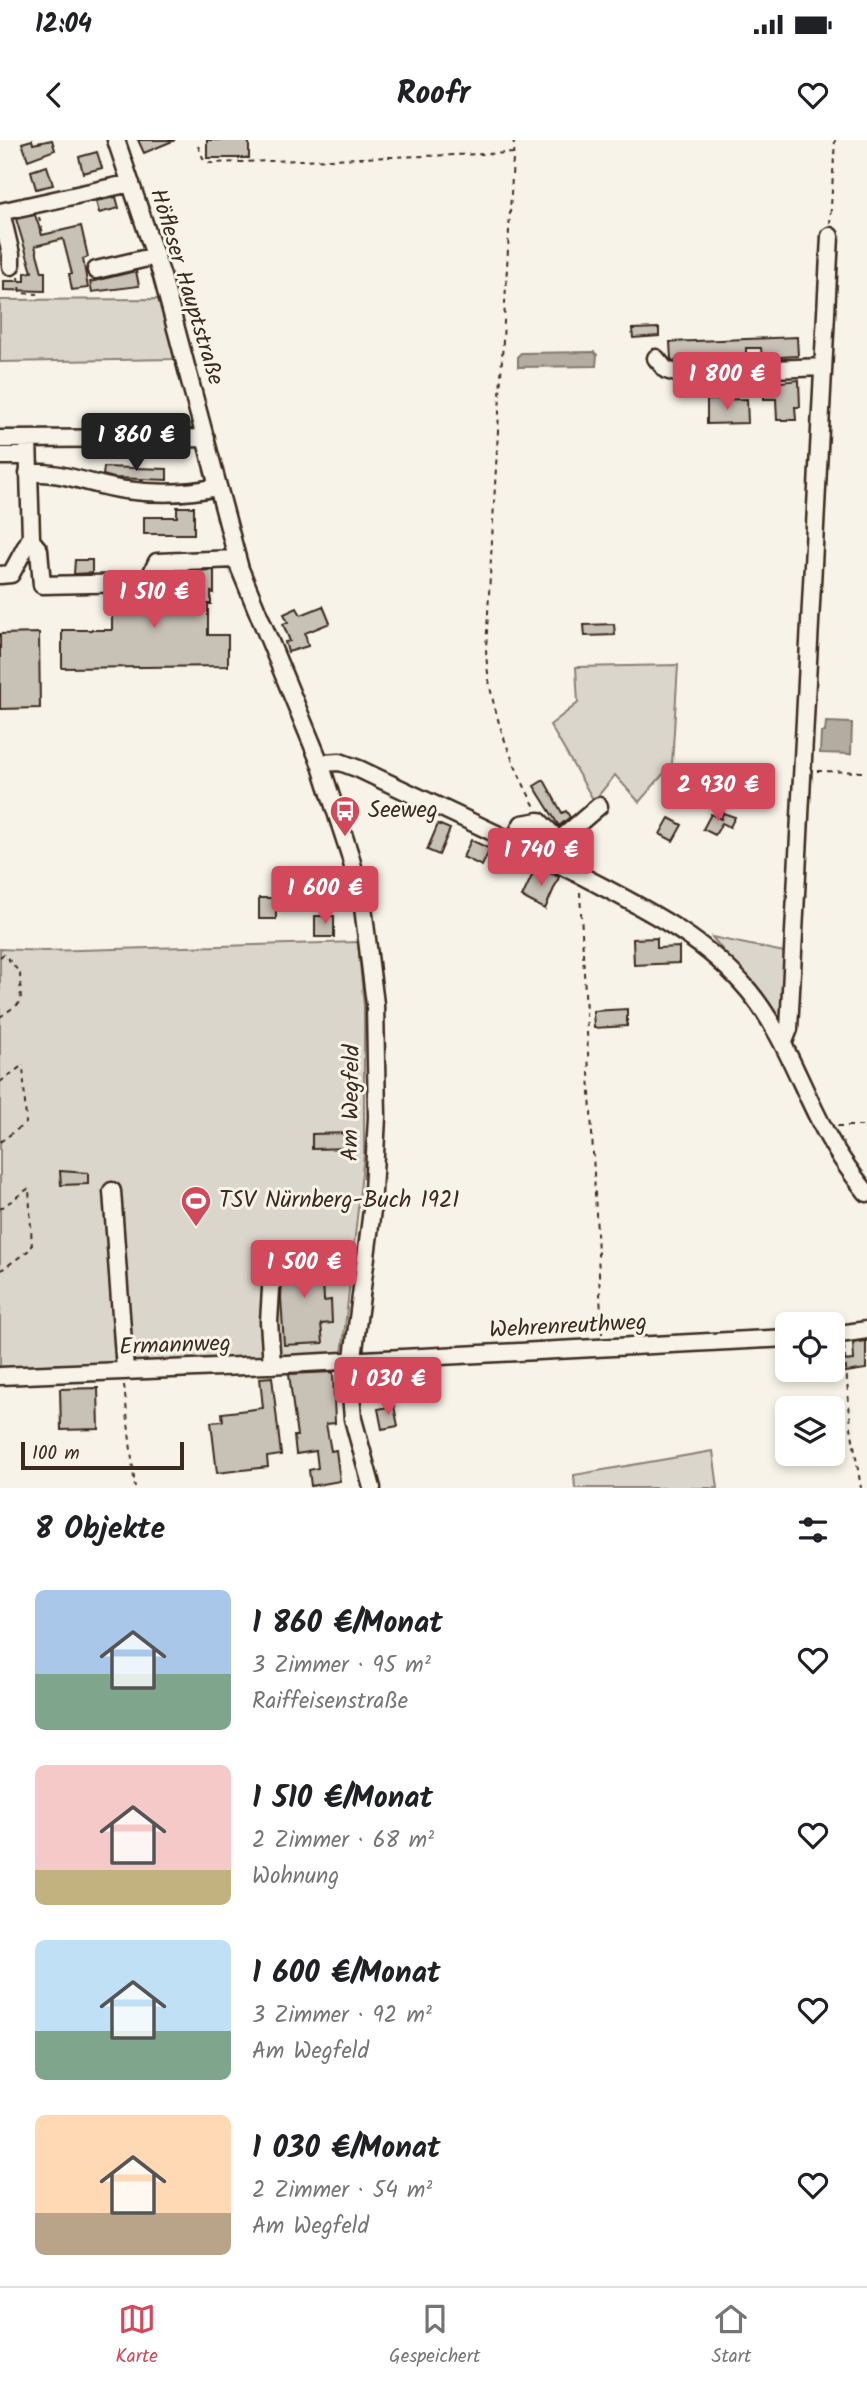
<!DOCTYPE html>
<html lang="de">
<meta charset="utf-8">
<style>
:root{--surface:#fff;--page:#f2f2f2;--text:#202124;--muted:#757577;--line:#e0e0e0;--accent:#d1495b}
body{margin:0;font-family:Kalam,sans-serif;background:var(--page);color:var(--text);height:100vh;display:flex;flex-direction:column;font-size:26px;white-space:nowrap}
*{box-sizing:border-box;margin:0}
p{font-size:23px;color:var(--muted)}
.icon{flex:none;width:38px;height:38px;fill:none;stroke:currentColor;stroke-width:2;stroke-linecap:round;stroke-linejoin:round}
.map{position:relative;height:1348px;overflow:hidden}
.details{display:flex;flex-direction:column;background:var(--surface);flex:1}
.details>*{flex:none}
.controls{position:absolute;left:775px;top:1172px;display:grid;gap:14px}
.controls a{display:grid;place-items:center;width:70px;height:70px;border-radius:10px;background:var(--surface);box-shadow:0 4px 10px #0003;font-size:35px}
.scale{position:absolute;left:21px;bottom:18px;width:163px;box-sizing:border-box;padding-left:7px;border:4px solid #3b2a1e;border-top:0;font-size:19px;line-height:24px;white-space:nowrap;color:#3b2a1e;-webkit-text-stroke:5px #f7f3e8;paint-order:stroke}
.price{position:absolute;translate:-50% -60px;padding:0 16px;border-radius:7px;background:var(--accent);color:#fff;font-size:23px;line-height:46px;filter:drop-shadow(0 2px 4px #0008)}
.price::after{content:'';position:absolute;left:50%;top:42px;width:21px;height:16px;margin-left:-10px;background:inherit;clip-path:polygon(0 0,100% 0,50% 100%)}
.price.current{background:#222;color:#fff}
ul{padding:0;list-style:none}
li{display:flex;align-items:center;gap:21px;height:175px;padding:0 35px}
li span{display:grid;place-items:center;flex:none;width:196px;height:140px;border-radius:10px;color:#555}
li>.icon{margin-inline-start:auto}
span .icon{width:84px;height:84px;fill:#fffc;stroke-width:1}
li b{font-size:30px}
h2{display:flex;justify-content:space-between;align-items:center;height:84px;padding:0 35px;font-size:30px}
.status{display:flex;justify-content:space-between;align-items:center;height:49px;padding:0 35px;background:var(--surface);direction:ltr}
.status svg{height:19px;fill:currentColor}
header{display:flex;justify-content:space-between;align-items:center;height:91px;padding:0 35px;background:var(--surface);font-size:32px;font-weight:800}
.tabs{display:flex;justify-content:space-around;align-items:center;height:98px;border-top:2px solid var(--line);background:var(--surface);font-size:19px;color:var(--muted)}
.tabs a{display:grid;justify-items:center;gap:4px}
.tabs .current{color:var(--accent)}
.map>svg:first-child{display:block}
.green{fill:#dbd6cb;stroke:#8b8074;stroke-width:2}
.water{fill:#b4aca0;stroke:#84786c;stroke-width:2}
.building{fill:#c8c1b6;stroke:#3b2a1e;stroke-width:2}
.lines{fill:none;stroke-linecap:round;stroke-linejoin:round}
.minor-casing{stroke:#3b2a1e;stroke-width:21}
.path{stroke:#3b2a1e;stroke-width:2;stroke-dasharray:5 5;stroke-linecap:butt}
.minor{stroke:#f7f3e8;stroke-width:16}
.labels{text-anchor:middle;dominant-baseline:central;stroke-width:6;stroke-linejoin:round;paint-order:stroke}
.street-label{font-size:23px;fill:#3b2a1e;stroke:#f7f3e8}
.poi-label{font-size:23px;fill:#3b2a1e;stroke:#f7f3e8;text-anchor:start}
</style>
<div class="status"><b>12:04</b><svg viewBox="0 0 49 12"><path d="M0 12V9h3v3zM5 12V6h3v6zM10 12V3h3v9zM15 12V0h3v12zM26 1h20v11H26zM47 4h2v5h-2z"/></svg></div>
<header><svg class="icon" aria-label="back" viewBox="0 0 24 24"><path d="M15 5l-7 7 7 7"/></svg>Roofr<svg class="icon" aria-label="heart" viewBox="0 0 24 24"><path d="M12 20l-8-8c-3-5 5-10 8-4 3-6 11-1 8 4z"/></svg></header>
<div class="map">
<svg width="867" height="1348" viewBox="0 0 867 1348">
<rect width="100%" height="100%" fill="#f7f3e8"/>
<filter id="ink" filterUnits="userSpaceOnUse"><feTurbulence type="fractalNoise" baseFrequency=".0143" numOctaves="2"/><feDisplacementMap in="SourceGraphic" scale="14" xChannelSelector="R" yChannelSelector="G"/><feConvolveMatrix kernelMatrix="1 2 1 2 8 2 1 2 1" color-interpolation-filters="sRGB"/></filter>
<g filter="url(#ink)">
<path class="green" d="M160,159l14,60 -174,3v-62z
M678,525l-6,99 -33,38 -24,-27 -21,26 -44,-76 28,-22 -2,-36z
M712,797l77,16 -5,72z
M358,802l6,65v147l-22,200 -342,17v-422l45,2z
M713,1311l5,37h-143l-1,-13z"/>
<path class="water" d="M594,212l3,3 -1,11 -78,1v-11l3,-3z
M826,582l26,1 -1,31 -31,-1 1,-21h4z"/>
<path class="building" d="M32,0l1,4 19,-4 3,10 -27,10 -6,-17z
M138,0h37l-31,13z
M207,0h42v18h-42z
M97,12l5,16 -19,5 -4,-16z
M47,26l6,19 -17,4 -5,-18z
M116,57l3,11 -20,5 -3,-12z
M35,75l7,20 39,-9 7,31 -5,2 5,29 -16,2 -3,-16h3l-9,-35 -28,7 7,26h3v19l-41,-1v-9h21v-8l7,-1 -16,-53z
M136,131l3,15 -47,6 -2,-10z
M659,188v8l-26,2 -1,-9z
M797,197l1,19 -36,2 -1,-10h-15v10l-73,3 -2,-2 -1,-17z
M799,240l1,27h-5l1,13h-19l-1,-21h-12l-1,-15z
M747,259l1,24 -41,1v-24z
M104,327l63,2v11l-53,-2 -11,-3z
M177,367h17v27h-50v-17h33z
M75,420h17v13l-18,1z
M214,430v23l-3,-1v12h-3v31h20v31l-166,2v-38h50v-34h46v-12l6,-12z
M323,466l7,17 -25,10 3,13 -20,6 -3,-10 5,-1 -7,-17 5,-2 -4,-8 13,-6 4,7z
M614,484l1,11 -30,1 -1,-11z
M39,493l1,75 -40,1v-75z
M544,640l18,33 4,-2 4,6 -11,9 -25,-40z
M723,673l12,4 -5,10 -8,-4 -7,12 -12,-6 8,-15 10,5z
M669,678l13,7 -9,16 -13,-7z
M438,684l12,5 -11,26 -12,-5z
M471,700l19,9 -8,17 -19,-9z
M536,727l23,10 -14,32 -23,-12z
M327,745l1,14h-43v-13z
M259,758h17v21h-17z
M315,776h19v21h-19z
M657,798v10l22,-1v16l-45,2 -1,-26z
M627,869v17l-33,2 -1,-17z
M352,993v15l-40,1v-15z
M60,1031l28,2v11l-27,1z
M322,1115l2,46 7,-1 1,23 -11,1 2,19 -39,2 -3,-47 2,-41z
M866,1201v28l-33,5v-12l21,-2 -1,-17z
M333,1232l2,51 -9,1 5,27 5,-1 4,31 -29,5 -2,-16 9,-2 -2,-17 -20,3 -2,-18h3l-8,-62z
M272,1237l9,78 -14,2 1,10 -51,6 -6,-51 12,-1 -1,-8 41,-5 -3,-30z
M98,1248l1,41 -38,1 -1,-41z
M394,1266l4,20 -16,3 -4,-20z"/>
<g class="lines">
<g class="minor-casing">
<path id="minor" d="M116,0l46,136 78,293 80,194 30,92 13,52 12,97 2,113 -5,93 -22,171 3,38 19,69
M0,72l131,-29
M1,72l10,42v12
M96,130l60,-14
M656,218l10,12 10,3 147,-6
M0,299l206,-1
M0,316h28
M28,333c32,-3 65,13 97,17 30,4 62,4 92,-3
M30,399l9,11 3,35 95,-2 11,-2 9,-19 80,-3
M0,435l11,-1 20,-37 -3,-98
M320,623l20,-1 19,7c75,36 151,70 225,108 61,32 120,60 165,114 34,41 51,94 76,140 12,23 26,42 42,62
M513,702l9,-18 17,-3 13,13 14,34
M556,703l43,-37
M783,904l6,-15 41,-793
M112,1051l13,179
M833,1195l34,-5
M272,1225l-3,-43 4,-66
M0,1236l267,-11 521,-27"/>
</g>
<path class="path" d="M514,0l-28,509c2,56 23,109 49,158
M198,6l5,12 7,5 303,-10
M39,77l4,17
M830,84l5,-84
M18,137l2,16 18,1
M817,631l50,1
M580,752l22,442
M0,817l4,-3 16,19 1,29 -21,15
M0,942l23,-17
M837,986h30
M0,1002l26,-19 -3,-59
M0,1069l29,-21 3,60 -32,23
M844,1206l7,81 10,61
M124,1245l11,103"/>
<use href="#minor" class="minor"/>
</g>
</g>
<defs>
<g id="bus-pin" transform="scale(1.575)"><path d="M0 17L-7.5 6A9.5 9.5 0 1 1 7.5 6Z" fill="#d1495b" stroke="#f7f3e8"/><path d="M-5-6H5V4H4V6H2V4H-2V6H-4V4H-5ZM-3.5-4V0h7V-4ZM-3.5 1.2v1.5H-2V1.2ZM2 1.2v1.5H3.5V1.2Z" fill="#fff"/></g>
<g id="stadium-pin" transform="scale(1.575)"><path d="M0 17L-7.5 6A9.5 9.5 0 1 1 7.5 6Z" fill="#d1495b" stroke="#f7f3e8"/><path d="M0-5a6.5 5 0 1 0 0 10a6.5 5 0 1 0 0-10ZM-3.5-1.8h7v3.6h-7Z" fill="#fff"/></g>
</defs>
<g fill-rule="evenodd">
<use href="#bus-pin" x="345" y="671"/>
<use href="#stadium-pin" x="196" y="1061"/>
</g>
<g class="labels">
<g class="street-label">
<text transform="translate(186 147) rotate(73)">Höfleser Hauptstraße</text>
<text transform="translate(352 963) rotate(-89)">Am Wegfeld</text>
<text transform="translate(568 1187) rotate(-3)">Wehrenreuthweg</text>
<text transform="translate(175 1206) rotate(-2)">Ermannweg</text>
</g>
<g class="poi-label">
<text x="368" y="671">Seeweg</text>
<text x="219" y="1061">TSV Nürnberg-Buch 1921</text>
</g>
</g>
</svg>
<div class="controls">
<a><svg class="icon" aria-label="locate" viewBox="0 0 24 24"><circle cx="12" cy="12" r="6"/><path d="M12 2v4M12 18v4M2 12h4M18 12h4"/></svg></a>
<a><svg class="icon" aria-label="layers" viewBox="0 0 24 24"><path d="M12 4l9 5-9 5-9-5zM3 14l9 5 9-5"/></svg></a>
</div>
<div class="scale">100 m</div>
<b class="price" style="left:727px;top:272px">1 800 €</b>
<b class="price current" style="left:136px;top:333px">1 860 €</b>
<b class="price" style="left:154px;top:490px">1 510 €</b>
<b class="price" style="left:718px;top:683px">2 930 €</b>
<b class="price" style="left:541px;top:748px">1 740 €</b>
<b class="price" style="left:325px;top:786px">1 600 €</b>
<b class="price" style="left:304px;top:1160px">1 500 €</b>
<b class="price" style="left:388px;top:1277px">1 030 €</b>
</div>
<section class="details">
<h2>8 Objekte<svg class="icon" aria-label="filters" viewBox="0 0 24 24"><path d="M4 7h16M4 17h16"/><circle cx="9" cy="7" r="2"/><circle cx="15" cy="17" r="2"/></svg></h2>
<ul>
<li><span style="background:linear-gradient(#a9c7e8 60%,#7fa58c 0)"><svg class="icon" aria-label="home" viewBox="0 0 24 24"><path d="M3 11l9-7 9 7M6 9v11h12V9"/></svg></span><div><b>1 860 €/Monat</b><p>3 Zimmer · 95 m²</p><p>Raiffeisenstraße</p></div><svg class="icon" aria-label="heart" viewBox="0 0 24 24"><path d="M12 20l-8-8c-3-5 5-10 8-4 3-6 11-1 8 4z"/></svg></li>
<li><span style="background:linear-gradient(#f6c9c9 75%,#c2b280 0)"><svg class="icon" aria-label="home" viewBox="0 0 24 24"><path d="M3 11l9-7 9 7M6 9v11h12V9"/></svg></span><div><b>1 510 €/Monat</b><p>2 Zimmer · 68 m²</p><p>Wohnung</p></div><svg class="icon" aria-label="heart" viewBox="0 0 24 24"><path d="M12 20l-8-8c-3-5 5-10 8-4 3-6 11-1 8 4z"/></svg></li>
<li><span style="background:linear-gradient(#bfe0f5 65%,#7fa58c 0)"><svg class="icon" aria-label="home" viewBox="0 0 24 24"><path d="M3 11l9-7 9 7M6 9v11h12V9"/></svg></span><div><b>1 600 €/Monat</b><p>3 Zimmer · 92 m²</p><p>Am Wegfeld</p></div><svg class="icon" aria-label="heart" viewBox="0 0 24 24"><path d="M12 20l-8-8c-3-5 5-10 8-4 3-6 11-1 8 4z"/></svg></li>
<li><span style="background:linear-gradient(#ffd9b3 70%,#b9a48a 0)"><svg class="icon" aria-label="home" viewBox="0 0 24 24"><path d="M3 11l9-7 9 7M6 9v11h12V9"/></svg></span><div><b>1 030 €/Monat</b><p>2 Zimmer · 54 m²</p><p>Am Wegfeld</p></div><svg class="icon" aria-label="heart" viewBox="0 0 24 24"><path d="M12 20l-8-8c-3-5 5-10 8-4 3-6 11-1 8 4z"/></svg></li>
</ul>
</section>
<nav class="tabs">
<a class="current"><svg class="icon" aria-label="map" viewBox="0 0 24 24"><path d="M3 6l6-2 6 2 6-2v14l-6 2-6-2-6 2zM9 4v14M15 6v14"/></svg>Karte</a>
<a><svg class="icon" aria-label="saved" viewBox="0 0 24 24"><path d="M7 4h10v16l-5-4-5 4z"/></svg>Gespeichert</a>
<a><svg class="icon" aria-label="home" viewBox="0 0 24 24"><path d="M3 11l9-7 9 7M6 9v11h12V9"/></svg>Start</a>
</nav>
